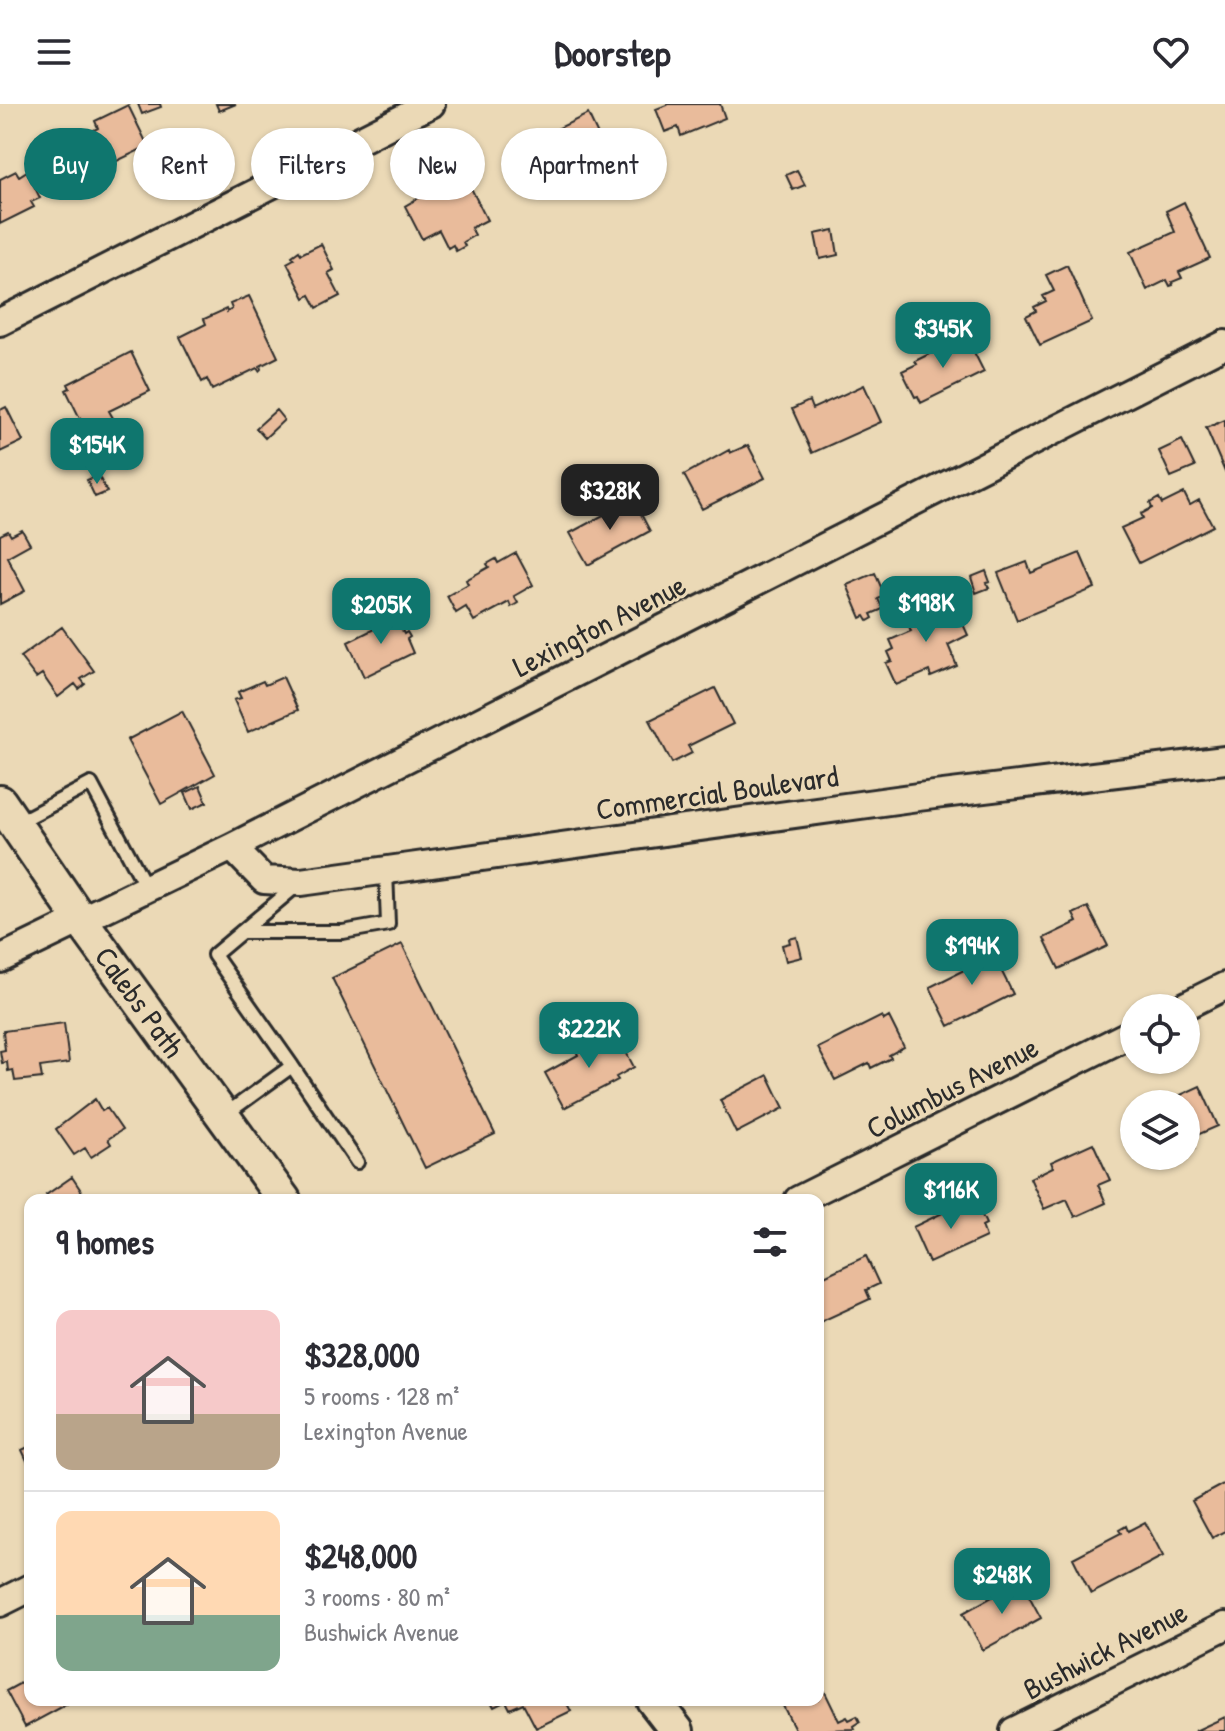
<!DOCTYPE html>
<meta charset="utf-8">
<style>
:root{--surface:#fff;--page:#f2f2f3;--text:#2b2b33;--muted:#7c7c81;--line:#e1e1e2;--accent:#0f766e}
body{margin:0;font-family:"Patrick Hand",sans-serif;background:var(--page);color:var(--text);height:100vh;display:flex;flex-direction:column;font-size:30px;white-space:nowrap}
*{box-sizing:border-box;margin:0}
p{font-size:26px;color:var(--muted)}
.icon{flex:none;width:44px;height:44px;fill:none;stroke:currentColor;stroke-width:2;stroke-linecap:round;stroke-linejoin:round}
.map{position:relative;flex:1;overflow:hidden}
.drawer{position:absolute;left:24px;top:1090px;width:800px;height:512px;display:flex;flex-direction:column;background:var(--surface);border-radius:16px;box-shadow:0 2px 6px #0004}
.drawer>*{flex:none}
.hud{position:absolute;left:24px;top:24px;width:800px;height:72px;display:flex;gap:16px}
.buttons{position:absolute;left:1120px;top:890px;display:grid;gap:16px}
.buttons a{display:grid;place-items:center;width:80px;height:80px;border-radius:50%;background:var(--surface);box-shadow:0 2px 6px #0004;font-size:40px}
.price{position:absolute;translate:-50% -68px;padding:0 18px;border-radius:16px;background:var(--accent);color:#fff;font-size:26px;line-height:52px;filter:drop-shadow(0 2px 4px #0008)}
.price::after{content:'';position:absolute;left:50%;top:48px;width:24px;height:18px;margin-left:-12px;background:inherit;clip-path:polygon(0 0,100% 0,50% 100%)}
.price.selected{background:#222;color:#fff}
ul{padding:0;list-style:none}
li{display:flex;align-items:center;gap:24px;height:200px;padding:0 32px}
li+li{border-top:2px solid var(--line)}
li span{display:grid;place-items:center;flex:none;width:224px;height:160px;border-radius:16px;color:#555}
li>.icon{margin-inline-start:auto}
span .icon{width:96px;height:96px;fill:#fffc;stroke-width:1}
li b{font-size:34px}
h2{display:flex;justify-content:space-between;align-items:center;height:96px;padding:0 32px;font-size:34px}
.chip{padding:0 28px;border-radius:36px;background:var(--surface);box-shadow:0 2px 6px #0004;font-size:28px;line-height:72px}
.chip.selected{background:var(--accent);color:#fff}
header{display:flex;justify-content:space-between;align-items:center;height:104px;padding:0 32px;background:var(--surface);font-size:36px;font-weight:700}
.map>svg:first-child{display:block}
.building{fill:#e9bb9b;stroke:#2b2b2b;stroke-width:2}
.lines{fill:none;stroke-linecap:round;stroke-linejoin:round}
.service-casing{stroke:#2b2b2b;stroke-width:18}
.minor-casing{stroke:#2b2b2b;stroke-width:32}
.tertiary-casing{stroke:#2b2b2b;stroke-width:38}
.service{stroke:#ebd9b6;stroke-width:12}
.minor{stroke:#ebd9b6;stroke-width:26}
.tertiary{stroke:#ebd9b6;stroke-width:32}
.labels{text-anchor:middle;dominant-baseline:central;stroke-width:6;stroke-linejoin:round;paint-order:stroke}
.street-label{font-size:30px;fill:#2b2b2b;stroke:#ebd9b6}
</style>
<header><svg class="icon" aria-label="menu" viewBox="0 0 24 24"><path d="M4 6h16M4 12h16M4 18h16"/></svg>Doorstep<svg class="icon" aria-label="heart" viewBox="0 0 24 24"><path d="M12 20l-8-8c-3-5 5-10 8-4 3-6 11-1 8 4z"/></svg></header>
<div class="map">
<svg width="1225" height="1627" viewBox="0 0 1225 1627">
<rect width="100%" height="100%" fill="#ebd9b6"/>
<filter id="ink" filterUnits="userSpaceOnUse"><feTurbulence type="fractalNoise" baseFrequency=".0125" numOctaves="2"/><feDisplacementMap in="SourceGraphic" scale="16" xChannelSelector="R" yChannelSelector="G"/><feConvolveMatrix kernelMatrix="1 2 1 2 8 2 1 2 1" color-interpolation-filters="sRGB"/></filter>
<g filter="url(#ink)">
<path class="building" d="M138,0h22l1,3 -19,7z
M216,0h20l-17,7z
M669,0h51l5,14 -44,18 -3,-9 -13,5 -9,-23z
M128,1l20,41 -33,16 -8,-15 -22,11 -9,-19 22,-11 -3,-7z
M588,10l17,36 -33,16 5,9 -23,10 -4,-9 -18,9 -16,-33 19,-8 -1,-4z
M797,66l8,15 -12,5 -7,-15z
M16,67l3,5 8,-5 13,27 -9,4 3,5 -34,17v-45z
M463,68l24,48 -16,8 4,7 -12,7 2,4 -9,5 -3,-6 -5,3 -9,-18 -17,9 -17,-33z
M1184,98l26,56 -31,14 3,6 -10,4 1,3 -3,1 -3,-6 -20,10 -17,-38 45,-20 -9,-21z
M834,126l4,25 -18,4 -5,-25z
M321,140l13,26 -6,3 12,23 -23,12 -7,-13 -5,3 -18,-35 7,-4 -2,-3 7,-5 2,3z
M1067,161l25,56 -52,24 -14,-29 10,-5 -2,-4 12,-6 -3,-5 11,-5 -8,-16z
M249,192l29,61 -18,9 1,3 -2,2 -2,-3 -45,22 -5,-11 -5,3 -22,-45 26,-13 -2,-5 22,-10 1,3 5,-3 -2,-5z
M966,232l18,36 -63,31 -3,-7 -3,1 -13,-26 15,-7 -2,-3z
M131,248l19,39 -41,20 4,7 -3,2 22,20 -30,15 -10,-22 -4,2 -22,-45 4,-2 -2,-4z
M864,281l17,37 -69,31 -20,-44 17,-8 3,8z
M6,303l17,34 -23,11v-42z
M276,306l8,10 -19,18 -9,-10z
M1225,316v52l-19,-44z
M1182,336l13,27 -24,10 -12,-26z
M748,341l17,33 -63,31 -18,-34 45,-25 1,3z
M98,371l9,17 -12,5 -8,-17z
M1184,389l6,12 9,-5 14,26 -74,37 -18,-35 22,-10 -2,-4 11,-6 -2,-5 9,-5 3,6z
M633,395l17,32 -62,34 -18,-32z
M22,426l8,14 -23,13 18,34 -25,13v-69l8,-4 3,5z
M516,449l17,32 -19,11 4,7 -7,4 -2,-5 -35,19 -8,-14 -10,6 -9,-17 21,-12 -2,-4 23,-13 -2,-3 9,-5 2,4z
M1080,449l15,35 -78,32 -19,-47 29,-11 4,11z
M986,467l4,11 -4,1 3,5 -13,5 -5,-16z
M875,469l10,23 -7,3 5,10 -12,5 2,4 -5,3 -3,-5 -4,2 -14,-33z
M953,498l15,33 -20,10 9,21 -26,11 -2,-6 -33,14 -10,-22 6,-2 -4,-9 6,-3 -4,-9 21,-9 -6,-14 24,-10 2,5z
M383,512l2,4 10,-4 4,8 3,-2 2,4 -3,2 3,6 3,-2 3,5 -3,2 6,14 -49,24 -16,-35 28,-14 -4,-7z
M62,523l32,44 -13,8 4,5 -6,5 -4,-5 -17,13 -16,-23 -6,4 -16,-21z
M283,573l15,33 -50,22 -14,-32 7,-2 -3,-6 25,-11 2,4z
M715,584l18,36 -45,22 4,7 -20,10 -22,-43z
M182,607l33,63 -54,30 -34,-64z
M200,682l7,16 -15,7 -7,-16z
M1088,803l20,39 -49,23 -15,-31 33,-16 -4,-8z
M797,833l5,20 -16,4 -4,-16 8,-2 -1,-4z
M984,837l5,12 3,-1 21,42 -64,32 -19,-39 40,-20 -3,-5 4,-2 -5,-10z
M402,840l93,190 -70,34 -93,-190z
M882,912l2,4 5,-3 15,30 -15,8 2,3 -20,10 -2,-5 -34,17 -17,-32z
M64,919l5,40 -29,4 2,11 -27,3 -2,-11 -5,1 -1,-9 -5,1 -2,-12 5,-1 -2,-19z
M595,931l6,11 17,-9 16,30 -18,10 2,3 -54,28 -19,-35 33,-18 -4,-9z
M768,971l16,33 -48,25 -16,-33z
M1200,982l18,40 -28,12 5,10 -9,4v-48h-25z
M95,995l7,12 5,-3 15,22 -14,9 3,5 -20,13 -6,-9 -11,7 -18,-26z
M1093,1039l17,37 -12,5 8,18 -31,14 -8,-18 -23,10 -14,-31 23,-11 -2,-5z
M72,1073l10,15 -12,8h-20l-4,-5z
M974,1094l12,26 -4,2 4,11 -57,26 -16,-36z
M866,1152l13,28 -13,6 4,9 -52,24v-39l6,-3 -2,-4z
M30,1342v21l-8,-17z
M1225,1379v48l-13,7 -20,-37z
M1145,1418l18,34 -72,38 -18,-36 48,-25 -2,-3 7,-4 2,5z
M1021,1477l20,37 -58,32 -20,-37z
M30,1574v22l41,2 -46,25 -19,-36z
M822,1582l17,35 8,-4 2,3 8,-4 3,6 -6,4 1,3 -59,2 -13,-25 11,-6h24v-12z
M490,1596h75l6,11 -35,17 -13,-25 -13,6 -4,-8 -12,6z
M1225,1613v14h-30z"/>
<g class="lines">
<g class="service-casing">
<path id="service" d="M15,720l76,-40 55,103
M241,828h102l45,-8 -2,-54
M292,962l65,96
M226,1010l66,-48 -78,-111 82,-69"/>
</g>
<g class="minor-casing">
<path id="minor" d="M0,218l431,-218
M232,743l32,33 37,2 617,-85 307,-37
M0,855l232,-112 993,-503
M1181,904l44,-22
M798,1096l336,-168
M0,1499l30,-15
M1014,1627l211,-105"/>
</g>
<g class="tertiary-casing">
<g id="tertiary">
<path id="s1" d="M0,698l80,117 204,281"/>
<path d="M653,1596l24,31"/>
</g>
</g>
<use href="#service" class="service"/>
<use href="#minor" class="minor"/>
<use href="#tertiary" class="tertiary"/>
</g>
</g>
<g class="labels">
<g class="street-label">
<text transform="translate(599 521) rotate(-27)">Lexington Avenue</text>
<text transform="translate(717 688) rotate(-8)">Commercial Boulevard</text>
<text stroke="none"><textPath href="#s1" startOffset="244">Calebs Path</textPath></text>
<text transform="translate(952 983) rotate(-27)">Columbus Avenue</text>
<text transform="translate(1105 1546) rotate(-27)">Bushwick Avenue</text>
</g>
</g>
</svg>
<div class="buttons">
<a><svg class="icon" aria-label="locate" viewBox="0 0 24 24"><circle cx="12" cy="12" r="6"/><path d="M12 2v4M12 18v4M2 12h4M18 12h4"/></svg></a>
<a><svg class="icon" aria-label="layers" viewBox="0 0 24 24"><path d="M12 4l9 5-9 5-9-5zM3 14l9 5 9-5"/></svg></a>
</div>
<b class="price" style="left:943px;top:266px">$345K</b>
<b class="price" style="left:97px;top:382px">$154K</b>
<b class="price selected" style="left:610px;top:428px">$328K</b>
<b class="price" style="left:926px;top:540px">$198K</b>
<b class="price" style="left:381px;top:542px">$205K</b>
<b class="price" style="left:972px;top:883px">$194K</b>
<b class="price" style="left:589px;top:966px">$222K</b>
<b class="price" style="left:951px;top:1127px">$116K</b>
<b class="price" style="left:1002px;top:1512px">$248K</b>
<div class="hud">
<a class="chip selected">Buy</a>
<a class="chip">Rent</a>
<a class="chip">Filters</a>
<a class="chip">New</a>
<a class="chip">Apartment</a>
</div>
<section class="drawer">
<h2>9 homes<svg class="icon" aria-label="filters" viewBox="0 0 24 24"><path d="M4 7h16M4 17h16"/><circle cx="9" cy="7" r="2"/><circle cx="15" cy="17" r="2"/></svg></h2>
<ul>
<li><span style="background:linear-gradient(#f6c9c9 65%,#b9a48a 0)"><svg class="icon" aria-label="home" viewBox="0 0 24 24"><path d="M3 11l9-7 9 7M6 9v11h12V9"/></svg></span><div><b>$328,000</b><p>5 rooms · 128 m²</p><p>Lexington Avenue</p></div></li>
<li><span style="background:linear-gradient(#ffd9b3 65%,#7fa58c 0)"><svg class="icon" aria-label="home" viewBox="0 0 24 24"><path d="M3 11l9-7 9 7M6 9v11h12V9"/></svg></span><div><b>$248,000</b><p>3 rooms · 80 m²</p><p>Bushwick Avenue</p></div></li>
</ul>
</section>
</div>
